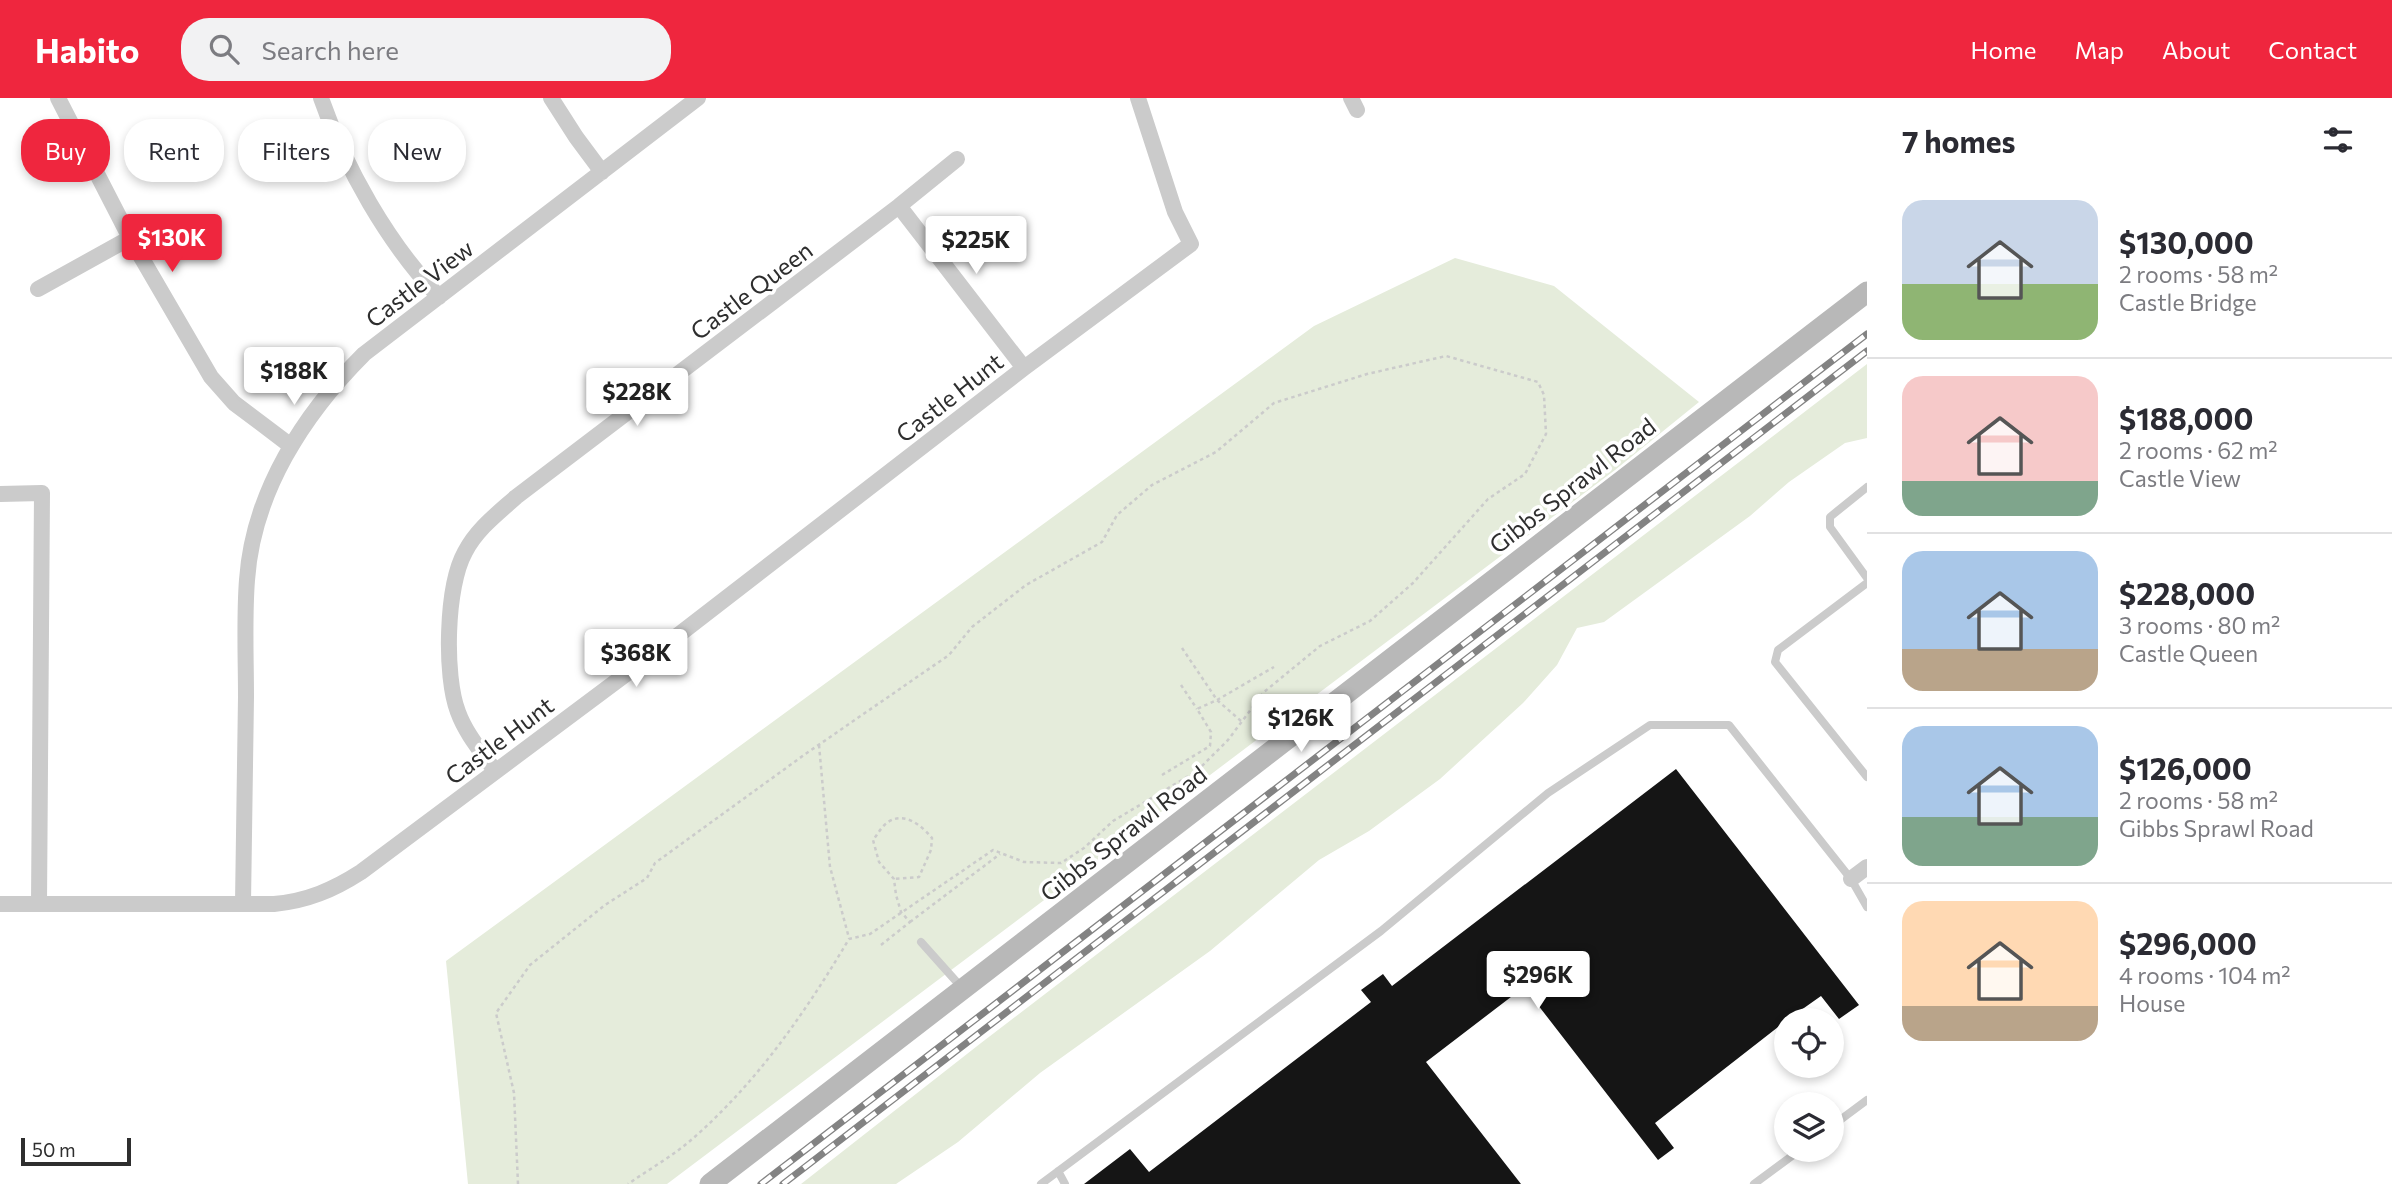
<!DOCTYPE html>
<meta charset="utf-8">
<style>
:root{--surface:#fff;--page:#f2f2f3;--text:#2b2b33;--muted:#7c7c81;--line:#e1e1e2;--accent:#ef263e}
body{margin:0;font-family:Commissioner,sans-serif;background:var(--page);color:var(--text);height:100vh;display:flex;flex-direction:column;font-size:26px;white-space:nowrap}
*{box-sizing:border-box;margin:0}
p{font-size:23px;color:var(--muted)}
.icon{flex:none;width:38px;height:38px;fill:none;stroke:currentColor;stroke-width:2;stroke-linecap:round;stroke-linejoin:round}
.map{position:relative;flex:1;overflow:hidden}
.sheet{display:flex;flex-direction:column;background:var(--surface);width:525px}
.sheet>*{flex:none}
.top-card{position:absolute;left:21px;top:21px;width:665px;height:63px;display:flex;gap:14px}
.controls{position:absolute;left:1774px;top:910px;display:grid;gap:14px}
.controls a{display:grid;place-items:center;width:70px;height:70px;border-radius:50%;background:var(--surface);box-shadow:0 4px 10px #0003;font-size:35px}
.scale{position:absolute;left:21px;bottom:18px;width:110px;box-sizing:border-box;padding-left:7px;border:4px solid #2e2e2e;border-top:0;font-size:19px;line-height:24px;white-space:nowrap;color:#2e2e2e;-webkit-text-stroke:5px #fff;paint-order:stroke}
.price{position:absolute;translate:-50% -60px;padding:0 16px;border-radius:7px;background:#fff;color:#222;font-size:23px;line-height:46px;filter:drop-shadow(0 2px 4px #0008)}
.price::after{content:'';position:absolute;left:50%;top:42px;width:21px;height:16px;margin-left:-10px;background:inherit;clip-path:polygon(0 0,100% 0,50% 100%)}
.price.selected{background:var(--accent);color:#fff}
ul{padding:0;list-style:none}
li{display:flex;align-items:center;gap:21px;height:175px;padding:0 35px}
li+li{border-top:2px solid var(--line)}
li span{display:grid;place-items:center;flex:none;width:196px;height:140px;border-radius:21px;color:#555}
li>.icon{margin-inline-start:auto}
span .icon{width:84px;height:84px;fill:#fffc;stroke-width:1}
li b{font-size:30px}
h2{display:flex;justify-content:space-between;align-items:center;height:84px;padding:0 35px;font-size:30px}
.chip{padding:0 24px;border-radius:28px;background:var(--surface);box-shadow:0 4px 10px #0003;font-size:24px;line-height:63px}
.chip.selected{background:var(--accent);color:#fff}
header{display:flex;align-items:center;gap:42px;box-sizing:border-box;height:98px;padding:0 35px;background:var(--accent);color:#fff}
header strong{font-size:33px}
nav{display:flex;gap:38px;margin-inline-start:auto;font-size:24px}
.search{width:490px;height:63px;background:var(--page);display:flex;align-items:center;gap:18px;box-sizing:border-box;padding:0 24px;border-radius:28px;color:var(--muted);font-size:26px}
main{display:flex;flex:1;min-height:0}
.map>svg:first-child{display:block}
.green{fill:#e5ecdb}
.building{fill:#151515}
.lines{fill:none;stroke-linecap:round;stroke-linejoin:round}
.path{stroke:#cbcbcb;stroke-width:2.5;stroke-dasharray:3.5 3.5;stroke-linecap:butt}
.lane{stroke:#cbcbcb;stroke-width:8}
.street{stroke:#cbcbcb;stroke-width:16}
.secondary{stroke:#b8b8b8;stroke-width:21}
.rail-casing{stroke:#838383;stroke-width:7}
.rail{stroke:#fff;stroke-width:4.5;stroke-dasharray:13;stroke-linecap:butt}
.labels{text-anchor:middle;dominant-baseline:central;stroke-width:7;stroke-linejoin:round;paint-order:stroke}
.street-label{font-size:24px;fill:#2e2e2e;stroke:#fff}
</style>
<header>
<strong>Habito</strong>
<div class="search"><svg class="icon" aria-label="search" viewBox="0 0 24 24"><circle cx="10" cy="10" r="6"/><path d="M15 15l6 6"/></svg>Search here</div>
<nav><a>Home</a><a>Map</a><a>About</a><a>Contact</a></nav>
</header>
<main>
<div class="map">
<svg width="1867" height="1086" viewBox="0 0 1867 1086">
<rect width="100%" height="100%" fill="#fff"/>
<path class="green" d="M1455,160l99,28 145,116 -84,68 -948,714h-199l-22,-223 868,-635z
M1867,266v74l-22,5 -56,39 -39,34 -146,106 -27,6 -20,37 -34,38 -83,76 -71,52 -50,29 -109,91 -170,122 -82,69 -62,42h-95l180,-141z"/>
<path class="building" d="M1676,671l183,236 -20,14 -18,-23 -34,24 -132,103 19,25 -16,12 -134,-173 -98,75 95,122h-437l46,-35 19,23 222,-170 -10,-12 22,-16 9,12z"/>
<g class="lines">
<path class="path" d="M1182,550l35,52 24,21
M1181,587l16,24
M819,647l11,122 19,71
M1162,677l48,-29 1,-14 -14,-23 20,-9 57,-33
M910,824l90,-68
M881,847l29,-23 -9,-10 -5,-17 -2,-16 -15,-17 -6,-22c4,-5 9,-14 15,-18 17,-11 34,4 44,16l-1,12 -12,27 -25,2
M518,1086l-4,-91 -18,-80 34,-48 75,-60 42,-27 8,-15 149,-108 145,-100 23,-28 54,-42 76,-43 15,-27 35,-30 64,-33 58,-49 93,-29 79,-18 92,26 6,13 2,39 -21,40 -37,25 -75,84 -43,38 -50,25 -56,46 -36,48 -31,31 -84,50 -29,27 -23,15 -37,-1 -31,-12 -123,84 -21,5c-44,74 -93,145 -159,202 -19,16 -42,29 -62,43"/>
<path class="lane" d="M1867,389l-37,30v10l37,51
M1867,485l-89,67 -3,12 92,115
M921,844l42,47
M1832,1028l35,-26
M1058,1073l7,13
M1041,1086l340,-253 167,-138 102,-68h79l122,154 16,28
M1754,1086l46,-34"/>
<path class="street" d="M58,0l72,140 81,139 23,26 57,43
M321,0c24,70 67,145 118,199
M551,0l25,39 26,35
M1351,0l6,12
M899,108l125,162
M38,191l92,-51
M0,396l42,-1 -3,411
M495,673c-14,-20 -29,-37 -37,-59 -14,-36 -12,-126 7,-160 12,-23 32,-38 51,-55l383,-291 58,-47
M1851,781l16,-12
M243,805c1,-69 2,-137 3,-206 0,-39 -2,-79 1,-117 6,-88 57,-166 117,-226l334,-256
M0,806h274c33,-3 59,-14 87,-32l320,-239 343,-265 167,-124 -16,-32 -37,-114"/>
<path class="secondary" d="M710,1086l1157,-892"/>
<g class="rail-casing">
<path id="rail" d="M761,1086l1106,-850
M783,1086l1084,-833"/>
</g>
<use href="#rail" class="rail"/>
</g>
<g class="labels">
<g class="street-label">
<text transform="translate(419 185) rotate(-37)">Castle View</text>
<text transform="translate(751 192) rotate(-37)">Castle Queen</text>
<text transform="translate(949 299) rotate(-38)">Castle Hunt</text>
<text transform="translate(1572 387) rotate(-38)">Gibbs Sprawl Road</text>
<text transform="translate(499 642) rotate(-37)">Castle Hunt</text>
<text transform="translate(1123 735) rotate(-38)">Gibbs Sprawl Road</text>
</g>
</g>
</svg>
<div class="controls">
<a><svg class="icon" aria-label="locate" viewBox="0 0 24 24"><circle cx="12" cy="12" r="6"/><path d="M12 2v4M12 18v4M2 12h4M18 12h4"/></svg></a>
<a><svg class="icon" aria-label="layers" viewBox="0 0 24 24"><path d="M12 4l9 5-9 5-9-5zM3 14l9 5 9-5"/></svg></a>
</div>
<div class="scale">50 m</div>
<b class="price selected" style="left:172px;top:176px">$130K</b>
<b class="price" style="left:976px;top:178px">$225K</b>
<b class="price" style="left:294px;top:309px">$188K</b>
<b class="price" style="left:637px;top:330px">$228K</b>
<b class="price" style="left:636px;top:591px">$368K</b>
<b class="price" style="left:1301px;top:656px">$126K</b>
<b class="price" style="left:1538px;top:913px">$296K</b>
<div class="top-card">
<a class="chip selected">Buy</a>
<a class="chip">Rent</a>
<a class="chip">Filters</a>
<a class="chip">New</a>
</div>
</div>
<section class="sheet">
<h2>7 homes<svg class="icon" aria-label="filters" viewBox="0 0 24 24"><path d="M4 7h16M4 17h16"/><circle cx="9" cy="7" r="2"/><circle cx="15" cy="17" r="2"/></svg></h2>
<ul>
<li><span style="background:linear-gradient(#c9d6e8 60%,#8fb573 0)"><svg class="icon" aria-label="home" viewBox="0 0 24 24"><path d="M3 11l9-7 9 7M6 9v11h12V9"/></svg></span><div><b>$130,000</b><p>2 rooms · 58 m²</p><p>Castle Bridge</p></div></li>
<li><span style="background:linear-gradient(#f6c9c9 75%,#7fa58c 0)"><svg class="icon" aria-label="home" viewBox="0 0 24 24"><path d="M3 11l9-7 9 7M6 9v11h12V9"/></svg></span><div><b>$188,000</b><p>2 rooms · 62 m²</p><p>Castle View</p></div></li>
<li><span style="background:linear-gradient(#a9c7e8 70%,#b9a48a 0)"><svg class="icon" aria-label="home" viewBox="0 0 24 24"><path d="M3 11l9-7 9 7M6 9v11h12V9"/></svg></span><div><b>$228,000</b><p>3 rooms · 80 m²</p><p>Castle Queen</p></div></li>
<li><span style="background:linear-gradient(#a9c7e8 65%,#7fa58c 0)"><svg class="icon" aria-label="home" viewBox="0 0 24 24"><path d="M3 11l9-7 9 7M6 9v11h12V9"/></svg></span><div><b>$126,000</b><p>2 rooms · 58 m²</p><p>Gibbs Sprawl Road</p></div></li>
<li><span style="background:linear-gradient(#ffd9b3 75%,#b9a48a 0)"><svg class="icon" aria-label="home" viewBox="0 0 24 24"><path d="M3 11l9-7 9 7M6 9v11h12V9"/></svg></span><div><b>$296,000</b><p>4 rooms · 104 m²</p><p>House</p></div></li>
</ul>
</section>
</main>
